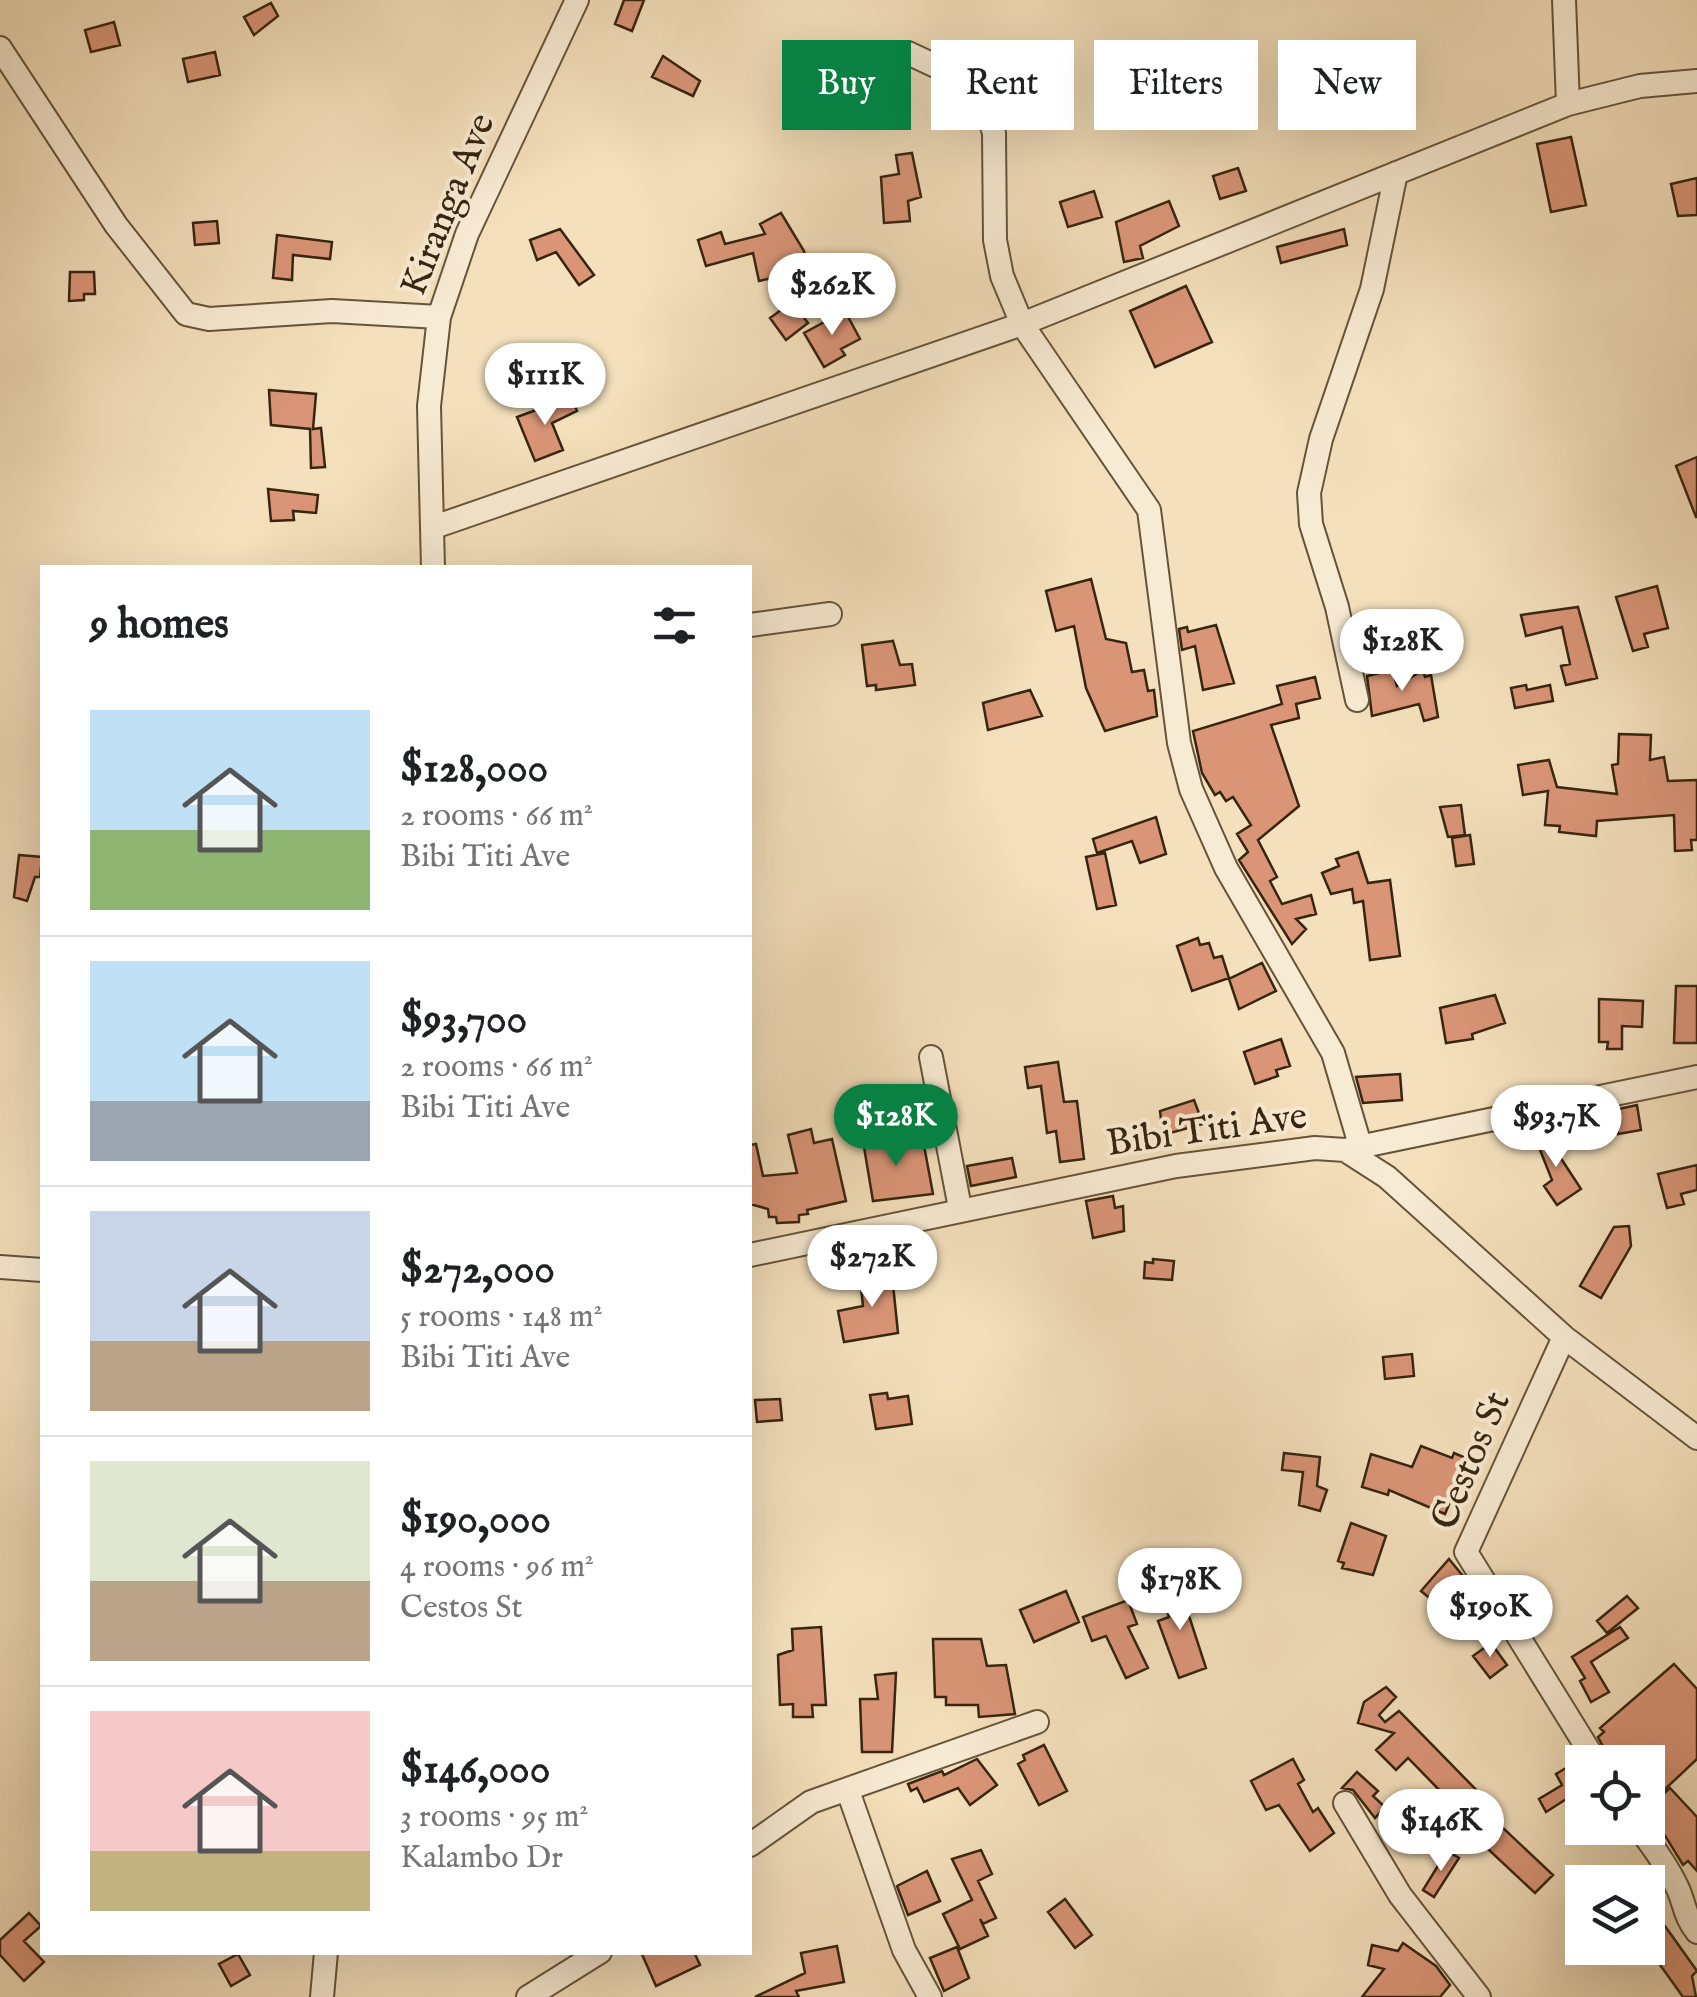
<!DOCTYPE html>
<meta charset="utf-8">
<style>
:root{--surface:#fff;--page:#f6f6f6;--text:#202124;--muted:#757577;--line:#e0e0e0;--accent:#0b8043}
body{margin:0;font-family:"IM FELL English",serif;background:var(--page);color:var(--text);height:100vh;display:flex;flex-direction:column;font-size:38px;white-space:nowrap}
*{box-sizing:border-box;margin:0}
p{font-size:32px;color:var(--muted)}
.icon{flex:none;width:55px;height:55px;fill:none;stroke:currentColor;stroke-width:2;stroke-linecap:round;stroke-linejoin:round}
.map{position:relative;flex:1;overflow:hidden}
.panel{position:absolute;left:40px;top:565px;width:712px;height:1390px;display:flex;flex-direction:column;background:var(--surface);border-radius:0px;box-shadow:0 10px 40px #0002}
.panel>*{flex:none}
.top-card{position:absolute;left:782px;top:40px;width:762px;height:90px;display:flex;gap:20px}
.fabs{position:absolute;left:1565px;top:1745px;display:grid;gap:20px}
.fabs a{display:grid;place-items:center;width:100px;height:100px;border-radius:0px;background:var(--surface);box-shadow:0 10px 40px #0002;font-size:50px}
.price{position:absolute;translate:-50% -85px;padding:0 22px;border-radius:35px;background:#fff;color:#222;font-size:32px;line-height:65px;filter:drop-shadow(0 2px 5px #0008)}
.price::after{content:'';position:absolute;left:50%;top:60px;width:30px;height:22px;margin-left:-15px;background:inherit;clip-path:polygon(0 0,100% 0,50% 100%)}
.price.selected{background:var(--accent);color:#fff}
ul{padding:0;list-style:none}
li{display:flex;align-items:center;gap:30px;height:250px;padding:0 50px}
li+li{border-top:2px solid var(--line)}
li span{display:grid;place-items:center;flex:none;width:280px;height:200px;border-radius:0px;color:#555}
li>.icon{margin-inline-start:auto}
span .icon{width:120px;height:120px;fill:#fffc;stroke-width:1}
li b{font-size:42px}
h2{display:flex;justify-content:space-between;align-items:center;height:120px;padding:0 50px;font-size:42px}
.pill{padding:0 35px;border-radius:0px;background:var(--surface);box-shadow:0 10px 40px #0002;font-size:35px;line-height:90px}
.pill.selected{background:var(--accent);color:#fff}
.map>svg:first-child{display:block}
.building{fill:#da9577;stroke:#36250f;stroke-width:2.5}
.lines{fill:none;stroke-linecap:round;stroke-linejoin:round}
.street-casing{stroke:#66543a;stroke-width:26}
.street{stroke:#f8ebd3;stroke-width:22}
.labels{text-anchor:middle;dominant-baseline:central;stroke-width:8;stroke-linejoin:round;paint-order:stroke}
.street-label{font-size:38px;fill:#36250f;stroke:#f8ebd3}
</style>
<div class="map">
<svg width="1697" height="1997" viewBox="0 0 1697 1997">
<rect width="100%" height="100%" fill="#f4e0bc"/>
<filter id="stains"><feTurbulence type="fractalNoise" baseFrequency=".002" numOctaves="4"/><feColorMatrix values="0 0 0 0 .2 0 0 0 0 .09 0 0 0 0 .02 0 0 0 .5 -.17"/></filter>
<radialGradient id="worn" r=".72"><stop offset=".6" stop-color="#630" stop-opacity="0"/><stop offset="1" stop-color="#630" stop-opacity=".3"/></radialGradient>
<path class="building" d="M624,0h20l-12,31 -17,-7z
M271,3l7,13 -24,19 -10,-18z
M114,22l6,23 -29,7 -6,-22z
M215,52l5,23 -32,7 -5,-23z
M663,56l37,25 -7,15 -41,-19z
M1571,137l15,68 -35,7 -14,-68z
M912,153l9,44 -13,4 2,20 -26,2 -3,-46 18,-3 -3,-19z
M1238,168l8,23 -26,8 -7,-23z
M1697,178v37l-19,1 -7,-32z
M1094,191l8,26 -34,10 -8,-25z
M1169,201l10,25 -39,20 3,12 -19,4 -8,-40z
M781,213l23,38 5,19 -50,11 -6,-28 -47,13 -8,-26 23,-8 4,12 40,-10 -5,-10z
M217,221l2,22 -24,2 -2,-22z
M560,229l34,46 -15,10 -23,-33 -19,8 -7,-20z
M1344,229l3,16 -66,18 -4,-16z
M277,235l55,7 -2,17 -37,-4 -1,25 -19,-2z
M70,272h24l1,22h-11v6l-15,1z
M1186,286l26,56 -57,25 -25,-56z
M792,302l16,21 -22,17 -16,-22z
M845,311l15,28 -19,10 4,6 -21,12 -20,-34z
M269,390l47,4 -3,35 8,-1 4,39 -14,1 -1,-39 -39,-4z
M571,397l6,14 -25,12 11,27 -28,11 -18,-44z
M1697,457v60h-1l-20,-51z
M268,489l50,6 -2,18 -23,-2 1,9 -23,1z
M1091,579l15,60 20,4 6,29 12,-2 4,21 6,-1 3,26 -52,15 -19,-43 -12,-62 -18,5 -10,-40z
M1657,586l11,42 -24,6 4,13 -15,4 -17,-54z
M1578,607l19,71 -31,7 -5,-19 9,-2 -8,-37 -36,9 -5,-21z
M1216,625l18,58 -31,7 -8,-44 -13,4 -3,-21 8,-2 1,5z
M893,641l7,24 12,-1 3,21 -39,5v-5l-9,1 -5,-41z
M1392,670l5,16 26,-16 2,7 6,-2 7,42 -14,4 -5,-17 -47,12 -5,-40z
M1315,677l5,21 -24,6 3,14 -28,7 28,81 -41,34 19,37 -7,4 12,23 29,-9 5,19 -20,5 10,10 -14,15 -53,-84 9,-8 -11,-18 14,-9 -18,-28 -7,4 -6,-9 -5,3 -13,-22 -9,-42 89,-27 -5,-18z
M1526,685l1,5 23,-5 3,16 -38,7 -4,-20z
M1030,690l12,26 -54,14 -5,-27z
M1619,734l32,1 -1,25 14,-3 4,24 29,-1v60h-6l1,10 -17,1 -1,-36 -77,6 -1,15 -37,-4 1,-6 -15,-1 3,-34 -25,4 -5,-30 31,-5 8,27 60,7 -5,-29 6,-1z
M1461,805l4,30 -17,2 -8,-30z
M1156,817l10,37 -26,9 -8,-22 -35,12 -4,-14z
M1470,835l4,29 -18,2 -4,-28z
M1358,852l10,31 22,-3 10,76 -30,4 -7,-59 -9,2 -2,-14 -21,5 -9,-21 17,-7 -3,-7z
M1105,853l11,52 -19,4 -11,-52z
M19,855l23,2 -2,20h-5l-8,24 -13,-4z
M1198,938l2,7 9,-2 5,15 8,-2 7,22 -37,13 -15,-45z
M1262,963l14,28 -37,18 -10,-30z
M1676,986h21v57h-23z
M1495,995l10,28 -33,11 1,5 -27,4 -6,-35z
M1599,999l44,2 -1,26 -20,-1v23h-15l1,-7h-9z
M1281,1039l9,27 -14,4 2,6 -23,8 -11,-32z
M1058,1062l6,40 13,-1 7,58 -24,3 -4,-31 -9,2 -6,-47 -13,2 -3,-21z
M1400,1074l2,26 -39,3 -7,-26z
M1194,1100l9,24 -40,11 -3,-24z
M1637,1105l4,25 -23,4 -4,-24z
M1539,1125l42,64 -24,16 -13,-19 8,-6 -21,-53z
M811,1129l3,14 18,-4 14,62 -39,9 1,4 -9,1v7l-22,1 -1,-6h-7l-1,-8 -18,-5v-59l6,-1 7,32 34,-3 -9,-38z
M880,1131l3,16 40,-7 10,54 -60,7 -11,-66z
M1012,1158l4,19 -45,9 -4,-20z
M1697,1165v25l-16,4 3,10 -17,4 -9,-34z
M1113,1196l2,12 8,-2 1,25 -31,7 -7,-37z
M1629,1226l2,20 -30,52 -21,-12 34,-59z
M1153,1259l21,2 -2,19 -28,-2 1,-16 8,1z
M891,1265l7,68 -54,9 -6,-31 25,-5 -2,-19 12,-1 -2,-17z
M1412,1354l2,22 -29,3 -2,-22z
M887,1393l1,6 20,-3 4,28 -36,5 -6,-34z
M780,1399l2,21 -25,2 -2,-22z
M1421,1446l31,12 2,-5 14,6 -23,55 -56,-24 -1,5 -26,-8 9,-33 41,13z
M1284,1453l36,4 -3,29 10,4 -7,21 -21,-6 4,-33 -21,-2z
M1351,1523l35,13 -13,39 -31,-7 2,-5 -6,-2z
M1449,1559l18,22 -25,27 -21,-17z
M1178,1582l28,86 -27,10 -21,-57 11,-4 -9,-29z
M1066,1591l13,31 -45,20 -14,-32z
M1627,1596l11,12 -31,25 -10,-12z
M1128,1600l9,24 -9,3 20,41 -22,10 -20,-42 -14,5 -9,-24z
M821,1627l5,78h-14l1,12h-20v-13l-13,1 -2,-50 15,-5 -1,-21z
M1620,1627l8,11 -37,24 18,30 -18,10 -11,-21 5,-3 -13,-21z
M933,1639h48l6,27 19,-1 9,49 -36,3 -1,-12h-32v-8h-11z
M1491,1643l16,22 -17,13 -17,-22z
M1674,1664l23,25v70l-35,33 -14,-18v-12h-37l-13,-25 6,-5 -4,-4z
M896,1673l-4,79h-30l-2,-53h18l-3,-24z
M1386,1687l10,10 -17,18 6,7 14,-11 94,96 -7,5 67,63 -18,18 -61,-57 5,-5 -24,-32 -3,4 -44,-45 -12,12 -20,-20 18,-17 -36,-10 6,-21z
M1044,1745l23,46 -28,14 -21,-41 7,-4 -2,-5z
M977,1759l20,26 -27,20 -12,-17 -34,14 -7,-14 -6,3 -3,-7 34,-13 2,4z
M1293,1759l11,21 -6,4 15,28 5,-4 16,25 -24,18 -31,-46 -13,5 -15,-29z
M1578,1761l4,28 -36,23 -7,-13 23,-14 -6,-11z
M1357,1772l21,19 -5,5 12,11 -10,11 -22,-28 -11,-2z
M1670,1788l27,29v54l-9,-10 -5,4 -35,-57z
M981,1850l11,24 -14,7 18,37 -13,6 -3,-5 8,17 -28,13 -17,-35 29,-14 -20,-41z
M1447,1851l12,7 -25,39 -11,-7z
M927,1871l13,30 -32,14 -11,-29z
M1065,1899l27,36 -17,13 -27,-36z
M29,1913l12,13 -17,15 20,21 -20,19 -24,-26v-15z
M1660,1919l37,52 -5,5 4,21h-13l-35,-49v-20z
M1403,1943l33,23 14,19 -10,12h-78l22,-28 -16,-4 4,-20 26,6z
M837,1946l7,36 -48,9 3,6h-44l50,-24 -4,-20z
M957,1947l12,31 -25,13 -14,-33z
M641,1952h53l6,13 -44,21z
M238,1954l12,21 -19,11 -12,-22z"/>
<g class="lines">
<g class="street-casing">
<path id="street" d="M1564,0l4,104
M0,48l116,177 70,89 23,5 123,-8 107,6
M908,53l49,23 28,28 9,29 1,107 7,36 20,48 127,186 30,233 12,46 35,79 107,185 27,92
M434,527l588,-203 546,-220 72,-18 57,-5
M433,568l-4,-162 10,-89 28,-83 110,-234
M750,625l80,-11
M1357,700l-20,-93 -26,-83 -2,-31 12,-54 51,-150 24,-116
M931,1057l29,151
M1349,1149l348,-72
M750,1255l426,-89 139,-18 30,2 42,27 177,160 133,101
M0,1267l42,3
M1564,1337l-98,215 130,210
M848,1791l56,159 26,47
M1345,1803l55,92 79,102
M1639,1828c14,19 29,39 39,61 7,16 7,28 19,43
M750,1845l61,-43 226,-80
M322,1997l4,-45
M528,1997l72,-45"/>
</g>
<use href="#street" class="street"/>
</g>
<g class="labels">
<g class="street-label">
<text transform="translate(449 205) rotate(-68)">Kiranga Ave</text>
<text transform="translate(1207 1131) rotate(-8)">Bibi Titi Ave</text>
<text transform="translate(1472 1461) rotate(-67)">Cestos St</text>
</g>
</g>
<rect width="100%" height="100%" filter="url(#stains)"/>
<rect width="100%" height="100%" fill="url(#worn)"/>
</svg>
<div class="fabs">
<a><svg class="icon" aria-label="locate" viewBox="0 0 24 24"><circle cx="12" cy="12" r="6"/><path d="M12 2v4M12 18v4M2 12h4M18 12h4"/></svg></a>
<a><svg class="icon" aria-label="layers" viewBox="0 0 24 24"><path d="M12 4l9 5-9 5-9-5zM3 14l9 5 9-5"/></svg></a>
</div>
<b class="price" style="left:832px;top:338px">$262K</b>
<b class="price" style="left:545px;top:428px">$111K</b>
<b class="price" style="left:1402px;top:694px">$128K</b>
<b class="price selected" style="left:896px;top:1169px">$128K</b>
<b class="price" style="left:1556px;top:1170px">$93.7K</b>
<b class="price" style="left:872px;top:1310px">$272K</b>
<b class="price" style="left:1180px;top:1633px">$178K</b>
<b class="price" style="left:1490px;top:1660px">$190K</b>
<b class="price" style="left:1441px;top:1874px">$146K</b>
<div class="top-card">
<a class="pill selected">Buy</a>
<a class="pill">Rent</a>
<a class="pill">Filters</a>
<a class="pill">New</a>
</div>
<section class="panel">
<h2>9 homes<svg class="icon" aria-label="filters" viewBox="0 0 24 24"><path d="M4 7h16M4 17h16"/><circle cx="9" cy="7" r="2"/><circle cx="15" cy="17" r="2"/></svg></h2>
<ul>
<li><span style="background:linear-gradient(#bfe0f5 60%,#8fb573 0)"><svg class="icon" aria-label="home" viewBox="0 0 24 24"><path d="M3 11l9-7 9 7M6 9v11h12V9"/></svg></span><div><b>$128,000</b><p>2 rooms · 66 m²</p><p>Bibi Titi Ave</p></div></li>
<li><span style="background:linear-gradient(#bfe0f5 70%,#9aa5b1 0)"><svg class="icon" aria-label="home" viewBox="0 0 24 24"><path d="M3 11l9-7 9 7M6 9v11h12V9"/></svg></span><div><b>$93,700</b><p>2 rooms · 66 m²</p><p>Bibi Titi Ave</p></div></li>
<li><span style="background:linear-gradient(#c9d6e8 65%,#b9a48a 0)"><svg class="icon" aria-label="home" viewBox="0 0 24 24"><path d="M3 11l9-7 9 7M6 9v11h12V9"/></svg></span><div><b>$272,000</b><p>5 rooms · 148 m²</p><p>Bibi Titi Ave</p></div></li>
<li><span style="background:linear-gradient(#dfe7d0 60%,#b9a48a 0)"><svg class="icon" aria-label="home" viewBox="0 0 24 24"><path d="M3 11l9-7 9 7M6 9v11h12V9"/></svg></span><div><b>$190,000</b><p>4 rooms · 96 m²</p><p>Cestos St</p></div></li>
<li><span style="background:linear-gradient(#f6c9c9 70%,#c2b280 0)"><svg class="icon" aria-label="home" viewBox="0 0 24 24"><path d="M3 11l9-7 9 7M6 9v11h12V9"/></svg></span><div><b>$146,000</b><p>3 rooms · 95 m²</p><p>Kalambo Dr</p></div></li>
</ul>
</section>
</div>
